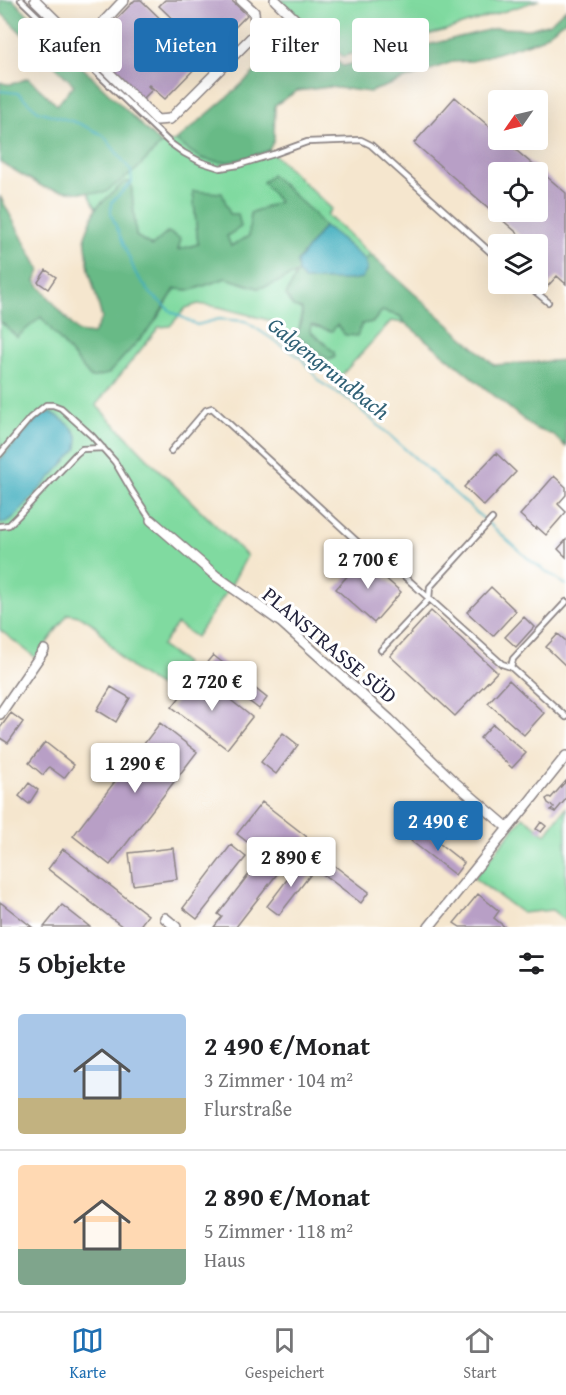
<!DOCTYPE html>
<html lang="de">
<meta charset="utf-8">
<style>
:root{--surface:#fff;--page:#f6f6f6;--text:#202124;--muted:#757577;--line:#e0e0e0;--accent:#1f6fb2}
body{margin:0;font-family:"Gentium Book Plus",serif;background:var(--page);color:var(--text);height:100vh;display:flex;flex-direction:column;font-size:22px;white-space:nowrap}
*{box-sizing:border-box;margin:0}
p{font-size:20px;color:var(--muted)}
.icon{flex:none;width:33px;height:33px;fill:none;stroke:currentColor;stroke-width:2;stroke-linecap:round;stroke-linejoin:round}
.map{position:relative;height:927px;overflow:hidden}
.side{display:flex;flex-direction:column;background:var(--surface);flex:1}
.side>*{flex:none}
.top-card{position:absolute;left:18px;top:18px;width:531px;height:54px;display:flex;gap:12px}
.needle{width:39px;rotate:236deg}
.fabs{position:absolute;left:488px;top:90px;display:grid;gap:12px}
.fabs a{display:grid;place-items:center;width:60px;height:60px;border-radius:6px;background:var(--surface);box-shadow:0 6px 24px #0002;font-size:30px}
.price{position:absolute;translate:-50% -51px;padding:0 14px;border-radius:6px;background:#fff;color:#222;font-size:20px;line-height:39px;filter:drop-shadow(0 2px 3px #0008)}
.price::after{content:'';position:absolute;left:50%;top:36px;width:18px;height:14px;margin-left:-9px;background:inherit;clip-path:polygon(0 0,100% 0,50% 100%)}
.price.current{background:var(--accent);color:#fff}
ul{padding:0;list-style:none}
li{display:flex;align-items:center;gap:18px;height:150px;padding:0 18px}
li+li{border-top:2px solid var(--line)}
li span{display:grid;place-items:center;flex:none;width:168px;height:120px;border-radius:6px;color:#555}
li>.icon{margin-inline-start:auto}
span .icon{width:72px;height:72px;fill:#fffc;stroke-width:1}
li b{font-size:26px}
h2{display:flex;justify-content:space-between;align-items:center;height:72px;padding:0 18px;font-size:26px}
.chip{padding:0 21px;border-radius:6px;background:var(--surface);box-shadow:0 6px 24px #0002;font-size:21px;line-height:54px}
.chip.current{background:var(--accent);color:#fff}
.tabs{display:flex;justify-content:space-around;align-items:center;height:84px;border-top:2px solid var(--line);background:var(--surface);font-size:16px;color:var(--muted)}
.tabs a{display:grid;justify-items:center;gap:3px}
.tabs .current{color:var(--accent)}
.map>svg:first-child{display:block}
.green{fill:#80daa0;stroke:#517e6e;stroke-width:1.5}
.forest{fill:#68ba86;stroke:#456e60;stroke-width:1.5}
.water{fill:#42afbf;stroke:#32687d;stroke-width:1.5}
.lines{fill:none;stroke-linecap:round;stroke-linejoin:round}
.stream{stroke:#42afbf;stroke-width:2}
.building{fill:#b89fc6;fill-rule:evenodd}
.service-casing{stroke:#8c8484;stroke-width:8}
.minor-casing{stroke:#8c8484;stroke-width:12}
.service{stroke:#fff;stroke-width:4.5}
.minor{stroke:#fff;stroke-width:9}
.labels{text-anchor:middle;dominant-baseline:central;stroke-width:6;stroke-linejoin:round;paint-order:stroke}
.street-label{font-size:21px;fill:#22223b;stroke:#fff}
.water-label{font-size:22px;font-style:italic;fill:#306176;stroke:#fff}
</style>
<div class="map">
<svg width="566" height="927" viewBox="0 0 566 927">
<rect width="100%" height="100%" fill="#fff"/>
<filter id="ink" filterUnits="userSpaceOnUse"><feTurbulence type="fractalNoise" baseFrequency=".0167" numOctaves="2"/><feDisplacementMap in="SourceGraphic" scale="12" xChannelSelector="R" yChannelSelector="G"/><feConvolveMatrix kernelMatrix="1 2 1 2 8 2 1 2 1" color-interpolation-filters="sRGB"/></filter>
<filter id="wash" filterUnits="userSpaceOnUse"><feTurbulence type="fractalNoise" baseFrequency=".008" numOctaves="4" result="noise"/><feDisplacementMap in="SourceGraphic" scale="24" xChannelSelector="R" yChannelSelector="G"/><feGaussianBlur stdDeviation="1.35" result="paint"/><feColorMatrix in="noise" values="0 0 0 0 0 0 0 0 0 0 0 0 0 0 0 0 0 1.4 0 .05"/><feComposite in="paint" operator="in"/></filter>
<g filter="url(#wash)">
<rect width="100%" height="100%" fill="#f5e6ce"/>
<path class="green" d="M280,0h259l-96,31 -100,25z
M176,141l27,18 24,3 42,-12 63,59 -5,6 44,40 -6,5 -36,-31 -5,-2 -11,-14 -41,-38 7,27 -30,34 -18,10 -5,-11 4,-21 -37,-22 5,52 -21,6 -25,-4 -16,-10 -5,-54 -7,1 -28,25 -8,-16h16l32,-22 25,-26z
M298,272c3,24 7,39 -1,63l37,17 -24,-21 1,-6 20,6 5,-6 37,-3 9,-11 18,5 5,7 -14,-2 -53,58 -66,-58 -53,-14 -21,-3 -12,4 -16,18 -11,1 -63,78 58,60 93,91 -17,31 -34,50 -19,-13 -16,22 24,17 -20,27c-14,-9 -31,-18 -42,-30 -19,-19 -26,-44 -55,-46l-32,44 -36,-28v-309l17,16 24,-21 50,62 67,-61 17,-28 17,1 34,-12 32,10 13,-3z
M566,807v114l-14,-11 -30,3 -48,-35 49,-61 23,17z"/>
<path class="forest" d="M0,0h13l148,144 -25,26 -32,23 -29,-1 -30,-4 -45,-26v-80c10,5 18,0 28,-4l29,27 17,-20 -74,-73z
M566,8v12l-27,20 -67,21 -20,1 -82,30 -41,-5 -32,4 -22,14 -1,35 -5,10c-20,8 -43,16 -65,9 -9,-3 -19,-12 -28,-18l55,-47 67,-62 11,7 34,27 153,-38 34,1 20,-6z
M272,175l41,38 11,14 -27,35 70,8 -2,-10 6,-5 123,110 72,-5v87l-13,-12 -19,-7 -129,-105 -5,-7 -18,-5 -9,11 -11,2 -5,12 -12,-1 -8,-10 -5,6 -21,-6 -1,6 24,21 1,5 -6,3 -32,-25 5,-14v-12l-9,-2 -7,-12 11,-22 -26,12 -13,3 -32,-10 -34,12 -17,-1 -23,37 -44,48 -17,4 -50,-61 -24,20 -17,-16v-125l40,75 -5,10 43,51 15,2 9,-16 -13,-48 -4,-34 11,-28 28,-26h7l5,54 16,10 16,-14 13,7 -3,11 20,-6 -5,-53 29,2 8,21h8l3,13 -14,9 4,10 18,-10 1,-23 29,-11 -16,-20z"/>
<path class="water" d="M324,227l5,2 36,31 2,10 -5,8 -13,2h-45l-6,-8 -1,-10z
M49,412c10,5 27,15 29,27 0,3 -1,6 -1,10l-64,69 -9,5 -4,-1v-62l39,-43z"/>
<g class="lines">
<path class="stream" d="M0,91l18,2 20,18 40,12 25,12 28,36 1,11 -21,21v11l25,60 15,20 21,18 25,13 22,-6 26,2 56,37 19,24 31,19 180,160 35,24"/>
</g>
<g id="blocks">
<path class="building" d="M135,0h6l33,32 6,-6 -21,-20 6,-6h66l16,15 -82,84 -16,-14 -1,1 4,4 -11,11 -42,-41 10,-10 5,5 3,-3 -17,-16z
M455,97l43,37v6h6l62,53v91l-9,-8 -11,12 -9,-8v-36h-20l6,-6 -109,-95zM498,172h39v40h-39z
M46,270l10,7 -8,12 -10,-7z
M496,453l20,19 -32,34 -20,-19z
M554,476l12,11v8l-8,9 8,8 -20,23 -9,-8 -1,2 -16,-14z
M566,540v17l-8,-8z
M363,558l38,34 -27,31 -38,-34z
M491,587l25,24 -23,25 -26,-24z
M431,611l66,61 -42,44 -65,-60z
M524,617l10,10 -18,20 -11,-10z
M558,634l8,7v25l-20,-19z
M213,655l54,43 -8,11 -55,-43z
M198,674l54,43 -25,32 -55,-42z
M509,680l35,33 -20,22 -36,-32z
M111,687l19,11 -14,24 -19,-12z
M11,713l12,9 -15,21 -8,-5v-10z
M160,723l37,29 -87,113 -37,-29z
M493,724l33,29 -14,15 -32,-30z
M283,733l15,12 -22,29 -15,-12z
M45,742l29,23 -10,13 -15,-11 -6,8 -14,-12z
M566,781v18l-11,13 -4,-2 3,-3 -6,-4 -2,-4 3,-2 2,1z
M29,783l9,7 -9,14 -10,-8z
M262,802l45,35 -25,32 -45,-35z
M541,822l5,4 -5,6 -5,-3z
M421,829l43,34 -9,12 -44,-34z
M231,845l15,12 -49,62 -14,-11z
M173,848l4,31 -44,6 -4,-32z
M63,849l85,66 -9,12h-16l-75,-58z
M260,860l17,14 -41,53h-22l8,-10 -4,-3z
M302,860l12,10 -35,45 -12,-9z
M331,863l38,29 -8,11 -38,-29z
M478,894l21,17 -5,7 11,9h-45l-6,-4z
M0,902l32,25h-32z
M62,905l28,22h-46z"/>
</g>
</g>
<g filter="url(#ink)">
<use href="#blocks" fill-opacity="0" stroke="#8c8484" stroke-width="1.5"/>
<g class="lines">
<g class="service-casing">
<path id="service" d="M21,0l149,143 14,10 17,9 19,6 18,-3 36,-11 33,-12 54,-2 10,5 127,114
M526,284l22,18
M171,451l35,-41 6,-2 152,140h9l129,116 9,3 55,50
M0,454l30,-36 16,-13h7l8,3 31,28 23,26 17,29 19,29
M0,526l9,-1 9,-9 58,-62 6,-5 21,-1
M381,650l48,-51 1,-12 62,-68
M511,667l2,-8 53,-57"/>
</g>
<g class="minor-casing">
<path id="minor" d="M35,0l122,120 13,-1 86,-86 -2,-21 -13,-12
M275,0l30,29
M81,46l43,-46
M151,520l65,56 65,46 108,97 63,61 56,48
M0,714l44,-64
M165,918l11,9
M429,927l137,-171"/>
</g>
<use href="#service" class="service"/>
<use href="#minor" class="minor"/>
</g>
</g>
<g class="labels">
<g class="street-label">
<text transform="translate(330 645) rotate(40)">PLANSTRASSE SÜD</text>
</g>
<g class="water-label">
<text transform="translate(329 368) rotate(39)">Galgengrundbach</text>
</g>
</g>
</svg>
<div class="fabs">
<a><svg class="needle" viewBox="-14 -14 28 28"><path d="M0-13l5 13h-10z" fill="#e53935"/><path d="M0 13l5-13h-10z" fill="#757577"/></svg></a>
<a><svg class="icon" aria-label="locate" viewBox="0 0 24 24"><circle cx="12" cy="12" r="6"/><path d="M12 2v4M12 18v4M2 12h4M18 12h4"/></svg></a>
<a><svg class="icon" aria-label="layers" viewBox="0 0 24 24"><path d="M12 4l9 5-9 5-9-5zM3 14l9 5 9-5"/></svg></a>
</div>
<b class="price" style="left:368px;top:590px">2 700 €</b>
<b class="price" style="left:212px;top:712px">2 720 €</b>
<b class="price" style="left:135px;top:794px">1 290 €</b>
<b class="price current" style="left:438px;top:852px">2 490 €</b>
<b class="price" style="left:291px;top:888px">2 890 €</b>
<div class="top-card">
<a class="chip">Kaufen</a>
<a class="chip current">Mieten</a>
<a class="chip">Filter</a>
<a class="chip">Neu</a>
</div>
</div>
<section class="side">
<h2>5 Objekte<svg class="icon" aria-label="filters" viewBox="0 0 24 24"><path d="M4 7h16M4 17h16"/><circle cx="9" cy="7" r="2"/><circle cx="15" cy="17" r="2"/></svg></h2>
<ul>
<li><span style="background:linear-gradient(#a9c7e8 70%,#c2b280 0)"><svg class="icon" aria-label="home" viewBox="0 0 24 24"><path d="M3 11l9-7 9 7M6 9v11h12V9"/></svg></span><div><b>2 490 €/Monat</b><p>3 Zimmer · 104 m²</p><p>Flurstraße</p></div></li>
<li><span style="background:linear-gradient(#ffd9b3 70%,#7fa58c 0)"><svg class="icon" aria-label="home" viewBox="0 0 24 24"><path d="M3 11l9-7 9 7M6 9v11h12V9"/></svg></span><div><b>2 890 €/Monat</b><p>5 Zimmer · 118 m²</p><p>Haus</p></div></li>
</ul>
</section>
<nav class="tabs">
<a class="current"><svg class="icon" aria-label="map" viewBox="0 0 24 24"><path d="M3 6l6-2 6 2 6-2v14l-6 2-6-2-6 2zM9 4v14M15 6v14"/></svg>Karte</a>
<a><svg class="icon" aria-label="saved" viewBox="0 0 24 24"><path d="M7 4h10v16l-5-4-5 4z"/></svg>Gespeichert</a>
<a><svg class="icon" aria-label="home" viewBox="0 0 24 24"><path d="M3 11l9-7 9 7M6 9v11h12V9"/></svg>Start</a>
</nav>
